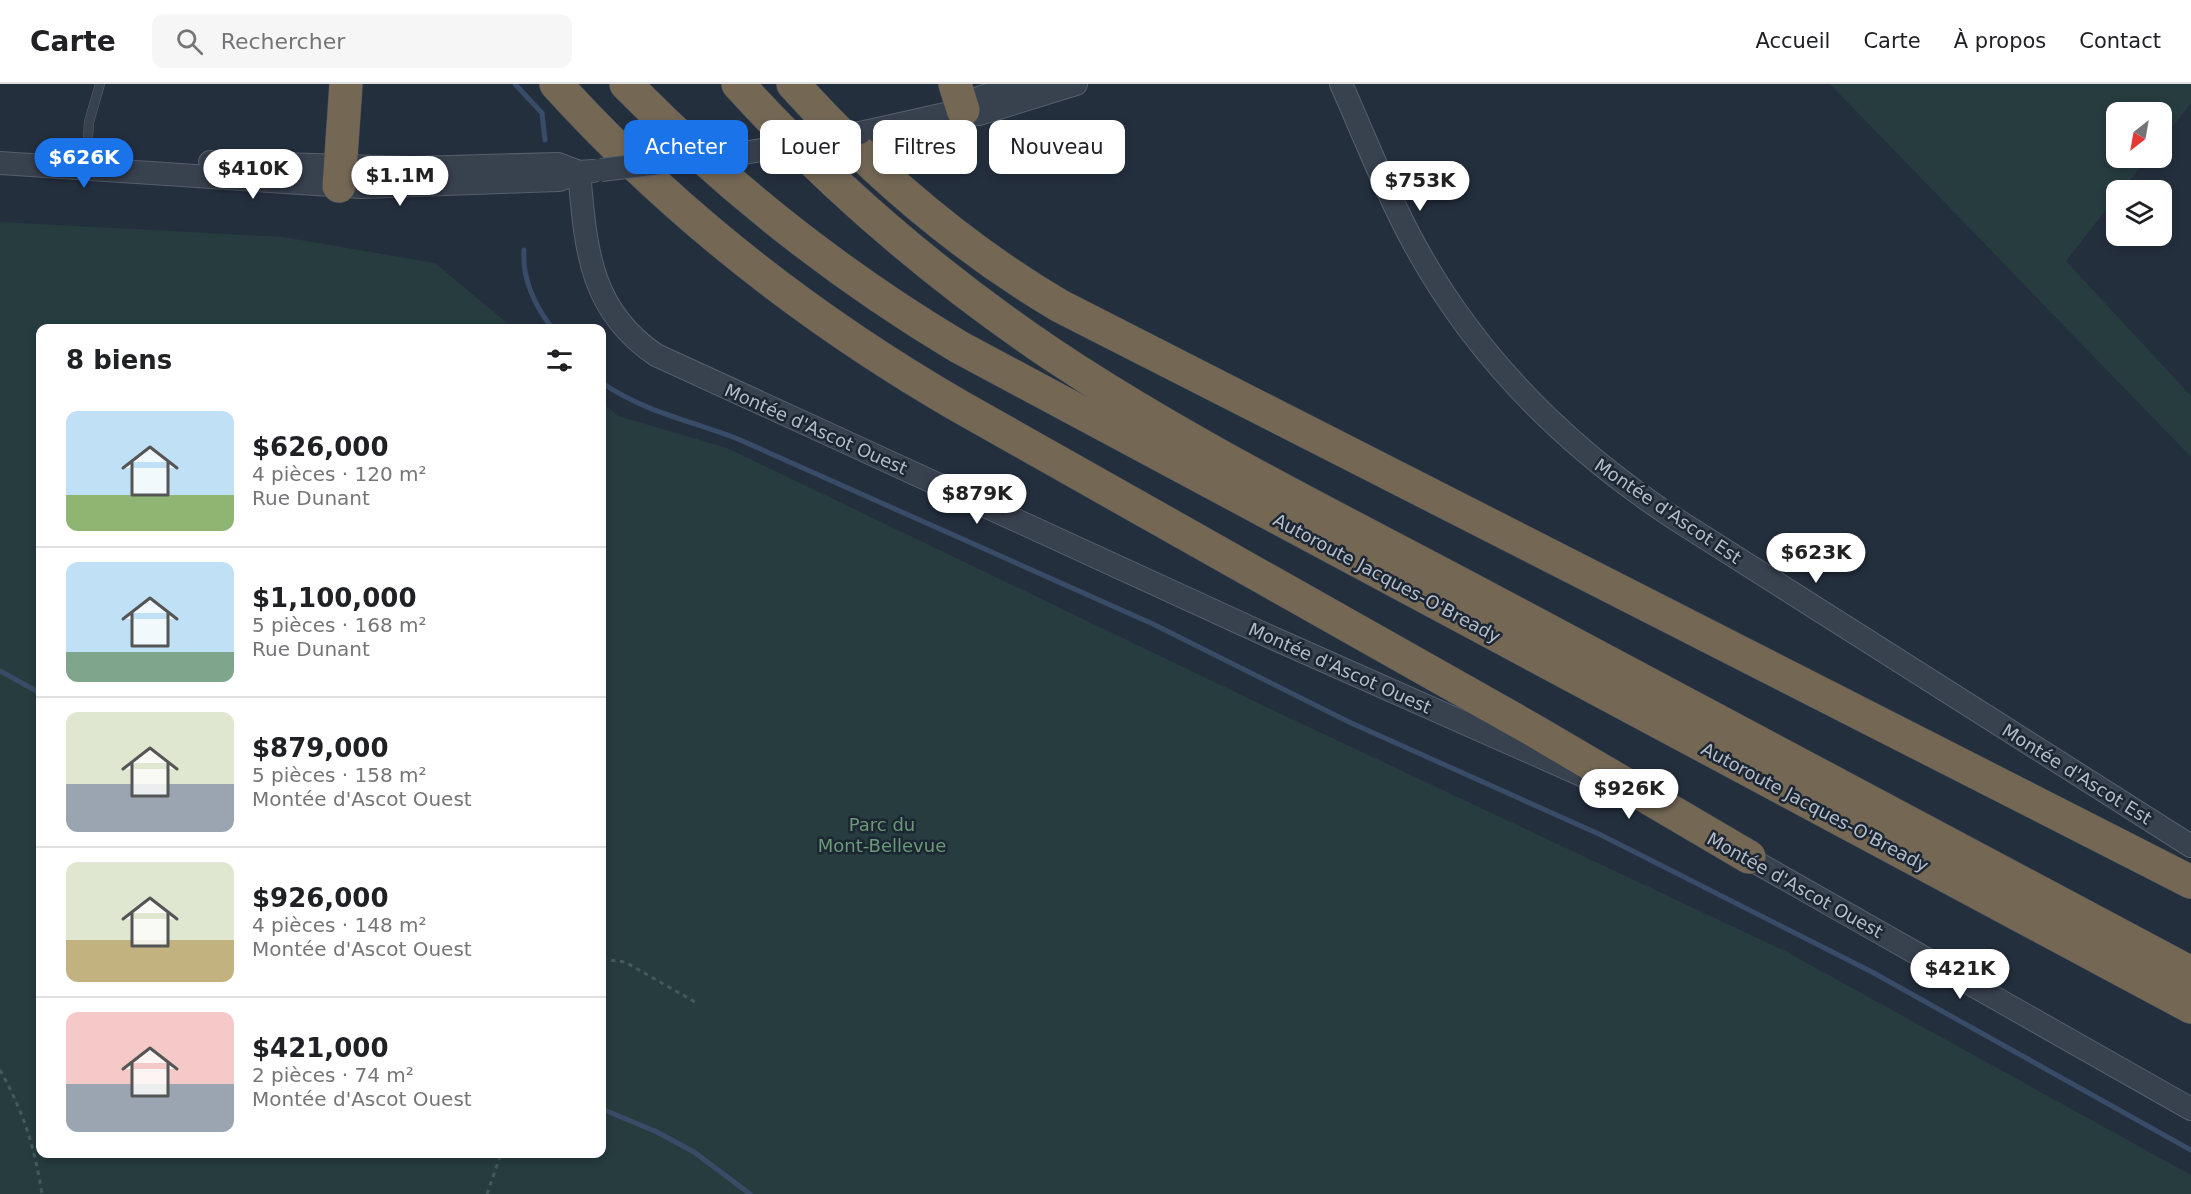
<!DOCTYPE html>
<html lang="fr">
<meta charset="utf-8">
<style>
:root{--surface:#fff;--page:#f6f6f6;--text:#202124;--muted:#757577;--line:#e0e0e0;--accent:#1a73e8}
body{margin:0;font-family:"DejaVu Sans",sans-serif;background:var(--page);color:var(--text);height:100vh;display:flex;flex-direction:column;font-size:22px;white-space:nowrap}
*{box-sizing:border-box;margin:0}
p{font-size:20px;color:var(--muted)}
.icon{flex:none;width:33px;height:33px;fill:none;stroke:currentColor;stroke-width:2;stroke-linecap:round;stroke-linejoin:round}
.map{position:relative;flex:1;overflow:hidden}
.details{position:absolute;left:36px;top:240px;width:570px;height:834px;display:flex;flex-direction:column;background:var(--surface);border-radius:12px;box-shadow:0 3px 9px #0003}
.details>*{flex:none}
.banner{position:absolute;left:624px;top:36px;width:570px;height:54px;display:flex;gap:12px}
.needle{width:39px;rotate:211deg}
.controls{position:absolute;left:2106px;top:18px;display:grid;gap:12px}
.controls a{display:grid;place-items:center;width:66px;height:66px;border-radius:12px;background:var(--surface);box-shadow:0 3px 9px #0003;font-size:30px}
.price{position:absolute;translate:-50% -51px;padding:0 14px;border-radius:21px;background:#fff;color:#222;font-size:20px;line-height:39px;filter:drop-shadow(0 2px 3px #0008)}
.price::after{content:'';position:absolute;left:50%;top:36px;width:18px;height:14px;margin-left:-9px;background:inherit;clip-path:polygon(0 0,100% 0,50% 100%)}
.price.on{background:var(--accent);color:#fff}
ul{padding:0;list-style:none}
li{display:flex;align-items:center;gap:18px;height:150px;padding:0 30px}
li+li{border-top:2px solid var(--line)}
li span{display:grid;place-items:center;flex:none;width:168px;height:120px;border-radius:12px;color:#555}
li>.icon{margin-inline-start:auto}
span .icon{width:72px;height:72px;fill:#fffc;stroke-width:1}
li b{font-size:26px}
h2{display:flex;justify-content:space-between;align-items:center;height:72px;padding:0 30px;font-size:26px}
.chip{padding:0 21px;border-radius:12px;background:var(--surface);box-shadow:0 3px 9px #0003;font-size:21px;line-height:54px}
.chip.on{background:var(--accent);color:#fff}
header{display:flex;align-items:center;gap:36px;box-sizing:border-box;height:84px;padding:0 30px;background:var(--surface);border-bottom:2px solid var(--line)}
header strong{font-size:28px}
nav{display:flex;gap:33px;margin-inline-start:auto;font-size:21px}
.search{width:420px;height:54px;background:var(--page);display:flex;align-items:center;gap:15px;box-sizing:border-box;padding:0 21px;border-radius:12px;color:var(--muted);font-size:22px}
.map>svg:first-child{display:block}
.green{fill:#263c3f}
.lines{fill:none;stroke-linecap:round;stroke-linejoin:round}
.stream{stroke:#394c67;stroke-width:5}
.service-casing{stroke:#565f6c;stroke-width:10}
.tertiary-casing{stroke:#565f6c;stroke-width:24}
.motorway-casing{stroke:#434c59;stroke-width:34}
.path{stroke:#44595c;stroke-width:3;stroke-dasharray:4.5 4.5;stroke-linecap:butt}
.service{stroke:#38414e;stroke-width:9}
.tertiary{stroke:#38414e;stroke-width:22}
.motorway{stroke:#746855;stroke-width:33}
.tertiary-bridge-casing{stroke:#565f6c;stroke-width:24;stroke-linecap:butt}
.tertiary-bridge{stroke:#38414e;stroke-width:22}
.labels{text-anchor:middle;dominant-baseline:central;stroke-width:5;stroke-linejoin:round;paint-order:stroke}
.street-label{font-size:18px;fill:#b4bcc9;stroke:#1d2633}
.park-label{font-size:18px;fill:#6b9a76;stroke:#1d2633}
</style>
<header>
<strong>Carte</strong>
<div class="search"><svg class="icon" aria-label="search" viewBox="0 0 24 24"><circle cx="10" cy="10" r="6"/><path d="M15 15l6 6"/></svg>Rechercher</div>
<nav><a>Accueil</a><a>Carte</a><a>À propos</a><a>Contact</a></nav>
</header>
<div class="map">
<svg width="2191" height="1110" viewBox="0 0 2191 1110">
<rect width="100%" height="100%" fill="#242f3e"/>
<path class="green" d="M1830,0h361v19l-29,37v-28h-46v46h32l-26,32h-6v7l-50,64 125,135v61z
M0,138l283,15 152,26 78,65h-473v826h562v-752l16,14 109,32 552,265 508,239 404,223v19h-2191z"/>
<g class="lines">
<path class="stream" d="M515,0l27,29 3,27
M524,166c-2,29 11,56 28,78
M602,299c45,30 87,37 136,56l415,185 196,98 250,112 273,138 319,178
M0,587l40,22
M602,1025l55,23 37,20 56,42"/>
<g class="service-casing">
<path id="service" d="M86,85l3,-47 11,-38"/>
</g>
<g class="tertiary-casing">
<path id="tertiary" d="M1341,0c23,51 43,104 70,154 62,117 156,210 266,282l514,326
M981,13l46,-13
M860,49l103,-23 16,4 97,-30
M210,78l203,6 145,-4 21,8
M0,79l361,24 198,-7 20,-8 14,-1
M579,88c7,74 9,137 77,183l619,284 311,138
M1736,767l455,258"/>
</g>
<g class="motorway-casing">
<path id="motorway" d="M556,0c117,129 253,235 403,322l574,324 216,127
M626,0c100,102 211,190 333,263l1232,660
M738,0c92,101 198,192 312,269 145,97 304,173 458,256 228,121 455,243 683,364
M793,0c78,86 167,163 267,222l1131,576
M955,0l8,26
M339,102l7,-102"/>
</g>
<path class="path" d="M602,861l1,-24
M602,875l23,3 70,40
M0,986c24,43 34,75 42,124
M487,1110l14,-40"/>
<use href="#service" class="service"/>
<use href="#tertiary" class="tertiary"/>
<use href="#motorway" class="motorway"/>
<g class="tertiary-bridge-casing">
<path id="tertiary-bridge" d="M601,86l143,-17 116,-20"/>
</g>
<use href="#tertiary-bridge" class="tertiary-bridge"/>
</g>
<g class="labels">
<g class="street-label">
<text transform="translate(816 345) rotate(24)">Montée d'Ascot Ouest</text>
<text transform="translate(1668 427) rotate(34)">Montée d'Ascot Est</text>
<text transform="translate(1387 494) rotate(28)">Autoroute Jacques-O'Bready</text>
<text transform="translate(1340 584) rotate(24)">Montée d'Ascot Ouest</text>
<text transform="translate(2077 690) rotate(32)">Montée d'Ascot Est</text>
<text transform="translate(1815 723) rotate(28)">Autoroute Jacques-O'Bready</text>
<text transform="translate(1795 801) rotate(29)">Montée d'Ascot Ouest</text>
</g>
<g class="park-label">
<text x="882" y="740">Parc du<tspan x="882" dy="21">Mont-Bellevue</tspan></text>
</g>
</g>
</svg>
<div class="controls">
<a><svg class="needle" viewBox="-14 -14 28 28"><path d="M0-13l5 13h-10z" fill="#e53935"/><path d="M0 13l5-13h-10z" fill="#757577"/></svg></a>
<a><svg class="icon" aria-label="layers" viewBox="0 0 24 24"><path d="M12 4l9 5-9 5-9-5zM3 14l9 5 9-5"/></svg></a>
</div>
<b class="price on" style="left:84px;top:105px">$626K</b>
<b class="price" style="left:253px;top:116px">$410K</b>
<b class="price" style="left:400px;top:123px">$1.1M</b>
<b class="price" style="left:1420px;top:128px">$753K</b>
<b class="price" style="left:977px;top:441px">$879K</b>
<b class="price" style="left:1816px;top:500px">$623K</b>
<b class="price" style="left:1629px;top:736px">$926K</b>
<b class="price" style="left:1960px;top:916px">$421K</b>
<div class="banner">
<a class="chip on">Acheter</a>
<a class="chip">Louer</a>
<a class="chip">Filtres</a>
<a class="chip">Nouveau</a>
</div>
<section class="details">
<h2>8 biens<svg class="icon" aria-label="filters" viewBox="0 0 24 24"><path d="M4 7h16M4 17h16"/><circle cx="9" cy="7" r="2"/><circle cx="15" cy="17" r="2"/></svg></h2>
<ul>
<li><span style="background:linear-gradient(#bfe0f5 70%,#8fb573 0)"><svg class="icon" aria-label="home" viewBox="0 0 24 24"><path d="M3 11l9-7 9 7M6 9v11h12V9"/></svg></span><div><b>$626,000</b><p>4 pièces · 120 m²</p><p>Rue Dunant</p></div></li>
<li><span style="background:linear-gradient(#bfe0f5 75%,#7fa58c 0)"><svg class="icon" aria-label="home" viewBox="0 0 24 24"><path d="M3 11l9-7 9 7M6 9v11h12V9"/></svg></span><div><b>$1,100,000</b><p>5 pièces · 168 m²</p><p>Rue Dunant</p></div></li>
<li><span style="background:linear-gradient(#dfe7d0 60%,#9aa5b1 0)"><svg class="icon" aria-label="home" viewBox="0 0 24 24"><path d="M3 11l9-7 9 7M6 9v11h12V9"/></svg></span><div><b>$879,000</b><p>5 pièces · 158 m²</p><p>Montée d'Ascot Ouest</p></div></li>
<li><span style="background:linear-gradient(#dfe7d0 65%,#c2b280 0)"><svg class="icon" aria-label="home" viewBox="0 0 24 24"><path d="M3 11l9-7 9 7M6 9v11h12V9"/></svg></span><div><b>$926,000</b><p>4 pièces · 148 m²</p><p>Montée d'Ascot Ouest</p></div></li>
<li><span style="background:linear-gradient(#f6c9c9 60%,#9aa5b1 0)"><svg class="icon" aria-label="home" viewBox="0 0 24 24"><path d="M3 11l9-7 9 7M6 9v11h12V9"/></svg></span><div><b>$421,000</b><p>2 pièces · 74 m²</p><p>Montée d'Ascot Ouest</p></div></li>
</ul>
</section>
</div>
